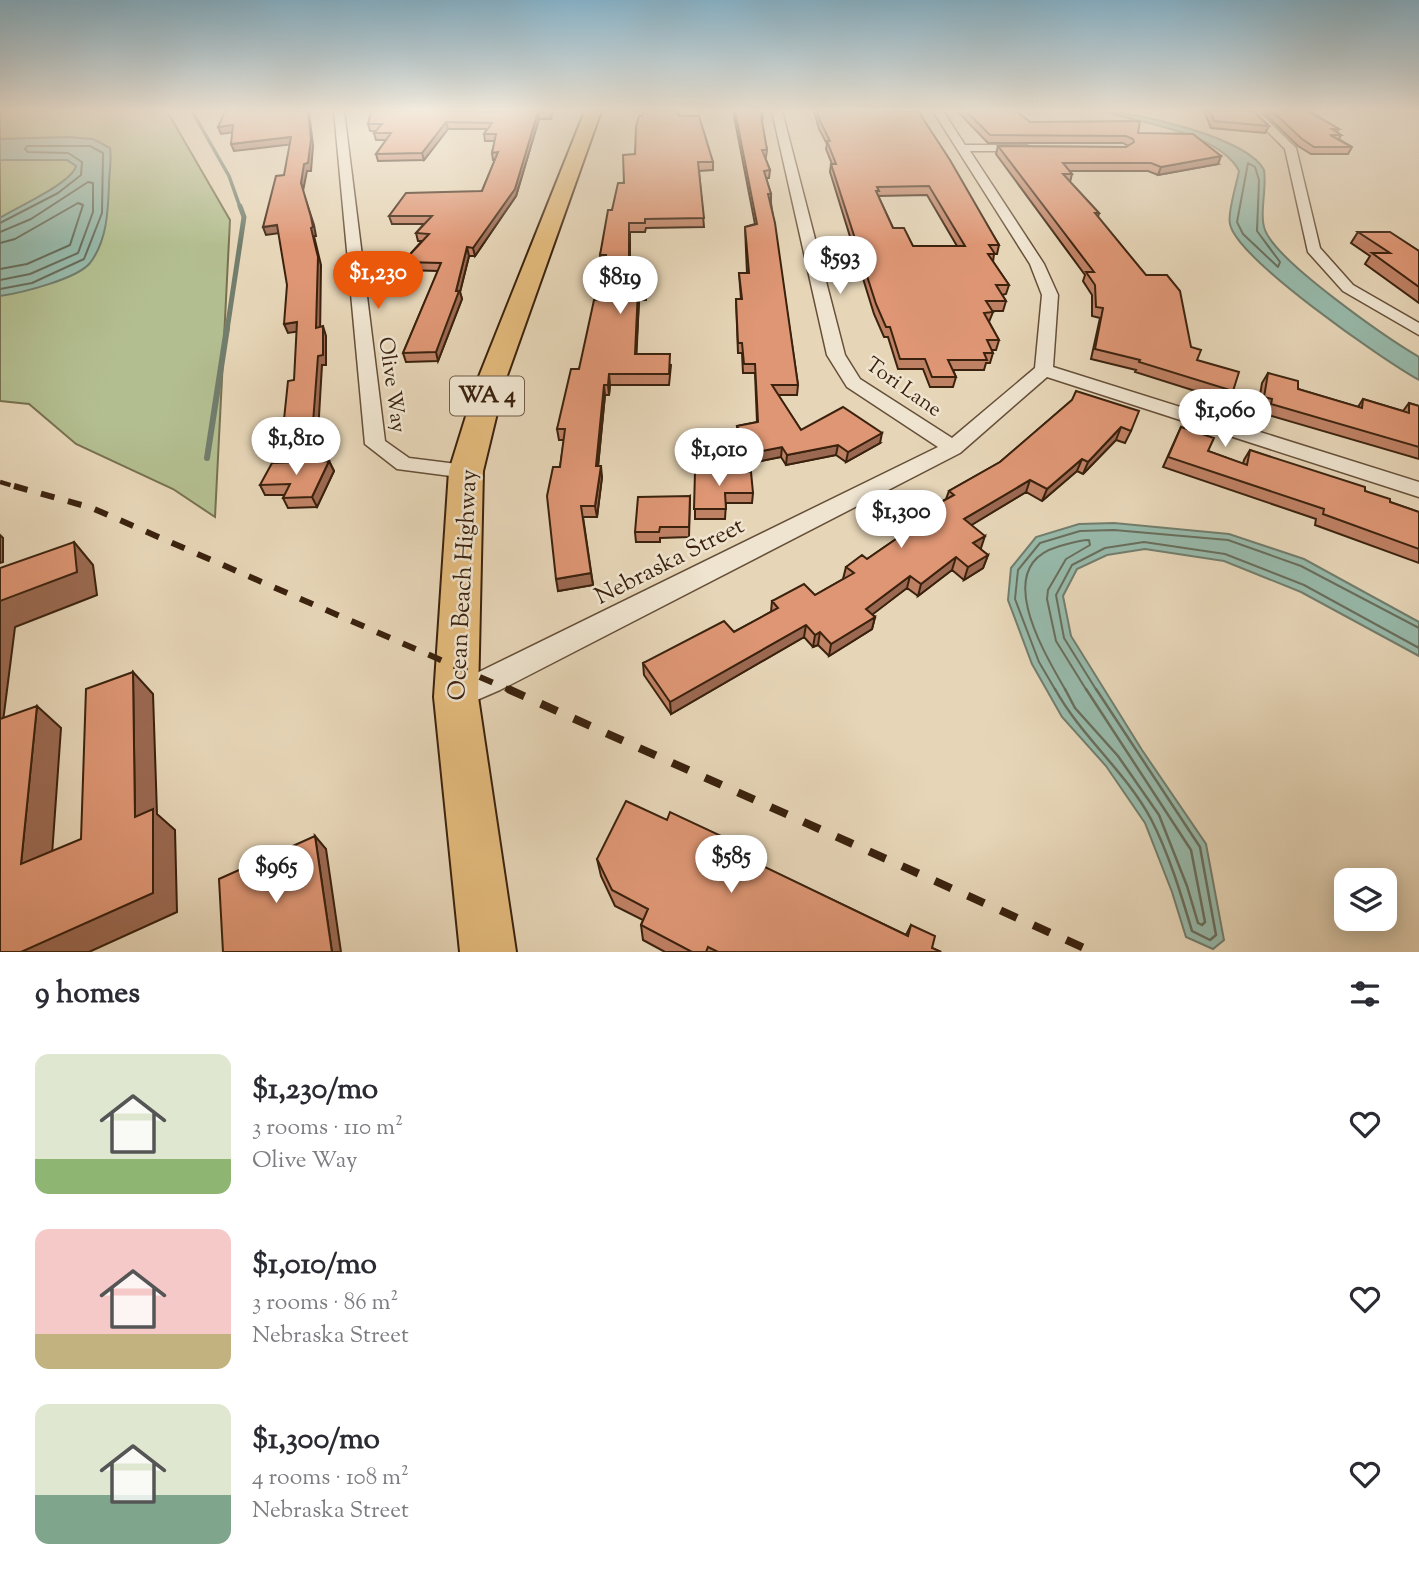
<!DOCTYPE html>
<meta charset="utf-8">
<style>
:root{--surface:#fff;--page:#f2f2f3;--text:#2b2b33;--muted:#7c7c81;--accent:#ea580c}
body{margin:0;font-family:"Sorts Mill Goudy",serif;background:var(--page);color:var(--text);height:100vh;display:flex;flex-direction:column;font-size:26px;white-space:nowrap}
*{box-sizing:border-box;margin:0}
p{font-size:23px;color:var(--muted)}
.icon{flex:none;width:38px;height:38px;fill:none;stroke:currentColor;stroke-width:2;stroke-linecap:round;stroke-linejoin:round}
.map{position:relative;height:952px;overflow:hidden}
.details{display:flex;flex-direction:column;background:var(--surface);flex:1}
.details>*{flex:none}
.tools{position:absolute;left:1334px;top:868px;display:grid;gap:14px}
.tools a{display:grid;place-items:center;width:63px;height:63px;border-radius:14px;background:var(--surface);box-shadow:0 4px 18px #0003;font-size:35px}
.price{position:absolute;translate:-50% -60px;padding:0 16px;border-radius:24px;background:#fff;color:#222;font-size:23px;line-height:46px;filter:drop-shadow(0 2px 4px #0008)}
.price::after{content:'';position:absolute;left:50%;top:42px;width:21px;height:16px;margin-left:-10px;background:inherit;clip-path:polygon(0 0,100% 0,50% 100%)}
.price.active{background:var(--accent);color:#fff}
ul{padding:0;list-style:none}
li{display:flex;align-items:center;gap:21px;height:175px;padding:0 35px}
li span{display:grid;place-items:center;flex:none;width:196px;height:140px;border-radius:14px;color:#555}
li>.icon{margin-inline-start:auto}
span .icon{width:84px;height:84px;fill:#fffc;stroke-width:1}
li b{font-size:30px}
h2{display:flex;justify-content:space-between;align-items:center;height:84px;padding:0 35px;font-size:30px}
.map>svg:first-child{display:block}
.green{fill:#b3be90;stroke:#77704f;stroke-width:2}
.water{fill:#97b9aa;stroke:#727d6c;stroke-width:2}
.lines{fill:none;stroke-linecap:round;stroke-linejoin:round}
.shore-far1{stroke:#696e5c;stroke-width:2}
.shore{stroke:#696e5c;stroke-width:2.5}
.stream-far2{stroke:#727d6c;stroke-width:3.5}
.stream-far1{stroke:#727d6c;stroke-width:5}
.stream{stroke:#727d6c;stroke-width:6}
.street-casing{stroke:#664f38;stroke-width:3}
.primary-casing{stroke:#3b220e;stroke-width:4}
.street{fill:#efe4d0;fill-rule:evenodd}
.primary{fill:#e3ba7c;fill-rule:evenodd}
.rail-far2{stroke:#3b220e;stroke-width:4.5;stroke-dasharray:11 11;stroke-linecap:butt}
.rail-far1{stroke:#3b220e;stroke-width:6;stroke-dasharray:14 14;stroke-linecap:butt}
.rail{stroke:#3b220e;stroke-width:8;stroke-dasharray:18 18;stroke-linecap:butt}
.wall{fill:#bf8164;stroke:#3b220e;stroke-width:2;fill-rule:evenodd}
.shaded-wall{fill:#9b6951;stroke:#3b220e;stroke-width:2}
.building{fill:#de9674;stroke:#3b220e;stroke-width:2;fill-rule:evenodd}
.labels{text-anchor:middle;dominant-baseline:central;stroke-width:5;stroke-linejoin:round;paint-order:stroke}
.far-street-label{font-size:21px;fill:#3b220e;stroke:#efe4d0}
.shield{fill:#efe4d0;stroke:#715c48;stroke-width:2}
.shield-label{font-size:23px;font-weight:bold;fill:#3b220e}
.street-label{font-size:24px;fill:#3b220e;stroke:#efe4d0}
</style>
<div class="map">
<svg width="1419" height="952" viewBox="0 0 1419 952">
<rect width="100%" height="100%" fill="#e6d5b7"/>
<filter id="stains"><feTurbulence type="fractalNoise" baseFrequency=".00286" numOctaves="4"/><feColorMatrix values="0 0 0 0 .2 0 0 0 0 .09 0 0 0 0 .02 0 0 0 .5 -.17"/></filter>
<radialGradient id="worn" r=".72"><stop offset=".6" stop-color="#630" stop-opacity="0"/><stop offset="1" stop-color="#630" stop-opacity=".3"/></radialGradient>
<path class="green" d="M0,111h167l63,109 -15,297 -42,-28 -97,-45 -47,-40 -29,-3z"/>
<path class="water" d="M1099,111c36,0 149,27 165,59 3,18 -5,45 1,60 12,32 122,108 154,127v23c-36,-20 -182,-121 -189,-156 -3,-11 7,-41 9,-53 -19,-38 -100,-49 -140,-60z
M67,137l26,2 17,9c2,14 -1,24 -1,37 -1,26 -2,56 -19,78 -13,16 -69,30 -90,33v-78c17,-11 72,-35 76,-52l-9,-6h-67v-21z
M1114,523l115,11 75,25 115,63v34l-118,-64 -77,-31 -79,-12 -38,6 -30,14 -14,27 8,40 71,114 64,94 18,96 -11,9 -27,-12 -14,-45 -27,-69 -39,-57 -44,-49 -30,-53 -24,-64 3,-32 25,-31 43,-13z"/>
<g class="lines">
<path class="shore-far1" d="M1248,163l7,4 4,13 -2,51 23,31 -2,5 -35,-33 -6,-12z
M0,223l58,-30 23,-18 1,-13 -14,-9 -40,-1 -3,-3 2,-3h63l13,7 -1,60 -18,46 -52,24 -32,6
M0,232l31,-13 57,-37 5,1v29l-15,41 -48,21 -30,6
M0,243l15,-4 63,-36 5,2 -13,40 -43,19 -27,5
M1056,691l-17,-29 -24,-63 3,-29 22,-27 40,-12 34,-1 114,10 73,26 118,62
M1066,691c-21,-37 -75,-124 -9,-144 11,-3 21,-7 32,-7l1,5 -24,14 -18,31 -1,9 9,42 31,50
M1097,691l-33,-53 -8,-43 16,-30 33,-17 39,-6 81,12 79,31 115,63"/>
<path class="shore" d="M1055,689c26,47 70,82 96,130 18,35 30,75 41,112l18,9 6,-5 -16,-88 -104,-158
M1065,689l10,19 43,48 41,59 28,71 11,37 4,2 3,-3 -14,-72 -105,-161"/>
<path class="stream-far2" d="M192,111l37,65 11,31"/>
<path class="stream-far1" d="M227,330l17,-113 -4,-11"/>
<path class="stream" d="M207,458l20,-130"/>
<g class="street-casing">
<path id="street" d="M334,111h10l41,330 24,17 64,8 3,5 -3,5 -7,2 -69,-9 -32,-25z
M772,111h10l63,244 15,24 92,59 83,-70 7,-73 -12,-31 -97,-153h10l22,34h61l6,3 -6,3h-56l74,113 14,31 -5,72 366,115v15l-372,-120 -87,76 -460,237 -44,19 -10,-3 -4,-9 4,-9 492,-241 -91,-60 -20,-32z
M1247,111h11l38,37 24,100 33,37 66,38v12l-76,-44 -35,-39 -23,-103z"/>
</g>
<g class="primary-casing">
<path id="primary" d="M585,111h16l-97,273 -21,87 -5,226 38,255h-56l-26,-255 15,-226 27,-87z"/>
</g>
<use href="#street" class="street"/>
<use href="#primary" class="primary"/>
<path class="rail-far2" d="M0,482l20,6"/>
<path class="rail-far1" d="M14,486l78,22 420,183"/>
<path class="rail" d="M508,689l585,263"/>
</g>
<path class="wall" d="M553,111l-2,8h-12l-23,77 -41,60h-6l-9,36 2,7 -24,62 -32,1 -3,-9 35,-82 -33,-1 -2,-8 19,-21h-4l-2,-8 8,-9h-32l-3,-8 93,-25 13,-31h-2l-1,-7 3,-12h-10l-1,-7 3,-5h-39l-24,31 -46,1 -2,-7 10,-14h-10l-2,-7 2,-2h-6l-2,-7z
M733,111h29l1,5 -1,7 5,27 -1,7h-1l5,13 -1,8h-3l5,16v9l27,182 -1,10h-19l23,35 79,13 -34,19 -10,-7 -50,10 -5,-8 -30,6 -14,-27v-10l20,-4 -2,-49h-12l-1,-20h-4l-2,-54h5l-2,-26h8l-2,-46 10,-3z
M814,111h104l81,134 -2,9h-3l-1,8 16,23 -3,9 -4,1 4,6 -3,10h-11l1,1 -4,10 10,18 -3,10h-5l2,3 -3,10h-4l-2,7h-31l3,7 -3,10h-23l-7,-18h-25l-10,-32h-4l-10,-23 -44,-142 1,-8h1l-6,-15 1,-5 -8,-15zM927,195l30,51h-44l-20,-18 -15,-32z
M957,111h59l14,11 108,11 80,31 -60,11 -10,-4h-78l2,3 -2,8 29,31 -1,4 93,130 6,13 36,31 -6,10 -92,-29 1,-2 -45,-11 9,-41 -8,-2v-21l-9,-14 2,-6 -89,-121 2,-8 128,1 2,-1 -5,-3h-135z
M1204,111h49l16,15 -4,7 -54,-5z
M1262,111h46l31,18 -2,3 4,3 -2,4 13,8 -4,7h-37l-13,-8z
M679,116l34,46v8l-14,1 5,56 -58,1 -1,4h-15v40l17,9 -1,19h-7l-3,54 35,11 -2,20h-59l-1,10h-4l-7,71 4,11 -5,40h-14l10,68 -35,6 2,-124 4,-27h-5l-2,-11 22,-60 20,-69 5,-36h-3l-1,-9 12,-45 23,-56z
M1358,232l61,19v52l-54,-39 5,-8 -19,-13z
M1268,373l30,16 60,18 5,-8 40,12 6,-8 10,3v53l-154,-45 1,-5 -8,-2 4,-24z
M1072,400l59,31 -6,12 -9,-3 -33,34 -6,-3 -35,30 -16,-9 -55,33 10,23 -1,1 8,6 -5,13 -19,12 -12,-10 -34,26 -11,-8 -35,26 3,3 -3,12 -43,27 -11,-11 -5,2 -9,-10 -133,77 -27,-39 -1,-12 91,-31 37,-20 1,-11 43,-6 28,-16 3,-12 21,-8 32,-22 2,-13 45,-25 3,-8 51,-29z
M1181,427l27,24 35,13 1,-4 6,-10 115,41 25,11 29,10v51l-104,-38 1,-6 -153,-52z
M329,461l5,10 -17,36 -29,1 -5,-10 2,-3h-20l-5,-10z
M695,472l58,21 -1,10h-26l-1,16h-30z
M690,496l-1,41 -29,1v4h-24l-1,-10z
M597,859l152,1 157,75 5,-10 21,23 9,4h-276l-22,-12 -2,-15 2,-5 -28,-14 -14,-30z"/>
<path class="shaded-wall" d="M308,111h1l4,35 -2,25h-4l-4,20 11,34 2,11h-2l7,29 -1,72 -4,-9 -5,-100 -10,-45z
M538,112l1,7 -23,77 -41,60 -2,-8z
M446,122l2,7 -24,31 -2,-7z
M233,125l3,7 -15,2 -3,-7z
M291,137l3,7 -60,7 -3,-7z
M1221,156l-3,8 -60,11 3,-8z
M277,225l3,8 -14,2 -3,-8z
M467,247l2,9 -9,36 2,7 -24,62 -2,-9 20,-61z
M638,290l1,10 -3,65 -1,-11z
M297,322l4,9 -13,2 -4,-9z
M323,326l3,10v29h-4l-4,68 -31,6 -4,-10 35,-73z
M609,374l1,11 -1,10 -1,-10z
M604,385l1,10 -8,82 -1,-11z
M1121,427l-5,13 -33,34 5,-12z
M882,433l-2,10 -34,19 2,-10z
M838,445l-2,10 -50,10 1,-10z
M782,447l-1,10 -30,6 1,-10z
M1082,459l-5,12 -35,30 5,-12z
M329,461l5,10 -17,36 -5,-10z
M601,466l1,11 -5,40 -2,-11z
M1030,480l-4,12 -66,40 4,-13z
M0,535l3,3v24l-3,1z
M985,536l-4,12 -13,7 5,-12z
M74,542l19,23 4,30 -82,32 -15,118v-144z
M988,555l-5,13 -19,12 4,-13z
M956,557l-4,13 -34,26 3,-12z
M591,573l2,12 -35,6 -2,-12z
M910,576l-3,12 -43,33 2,-12z
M875,617l-3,12 -43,27 2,-12z
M806,625l-2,12 -133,77 -1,-12z
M820,632l-2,13 -5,2 2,-12z
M133,672l20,22 4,120 18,16 2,82 -88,40h-68l114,-135z
M37,706l24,22 -11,155 -29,-19z
M315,836l11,13 15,103h-9z"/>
<path class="building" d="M225,111h83l3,28 -3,24 -4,1 -3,19 10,34 2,10 -2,1 7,29 -2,71 7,-2v29l-5,1 -5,67 -30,6 5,-48 6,-1 3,-58 -13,2 3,-39 -10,-60 -14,2 13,-51 8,-1 7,-38 -60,7 2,-19 -15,2z
M371,111h179l-12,1 -23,77 -42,59 -6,-1 -11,44h3l-23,61 -33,1 38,-90 -38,-1 26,-28 -13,-1 16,-17h-43l17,-23 76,-2 16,-39 -6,1 4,-19h-12l8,-11 -46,-1 -24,31 -46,1 15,-21h-17l8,-9h-14z
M643,111h35l1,5h20l14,46h-15l6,56 -59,1v4h-16v49h17l-1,18h-7l-3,64h35l-1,20h-60l-1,11h-4l-8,81h5l-6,40h-14l10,67 -35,6 -9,-83 6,-29h7l5,-38h-8l14,-60h8l15,-69h5l7,-45h-6l8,-45h4l6,-27h6l-1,-28 12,-1 1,-27 3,-11h3z
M735,111h27l1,5h-2l6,34h-5l8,20 -6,1 7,23h-3l7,29 23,162h-26l29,45 42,-23 39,26 -34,19 -10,-7 -51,10 -5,-8 -30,6 -15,-27 21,-4 -3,-58h-11l-2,-21h-4l-2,-44h6l-3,-26h10l-4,-46 12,-3z
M817,111h101l32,49 49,85h-10l6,9h-7l21,31h-13l10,16h-20l7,11 -9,1 15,27h-12l6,13h-9l3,7h-39l8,17h-24l-7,-18h-25l-10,-32h-4l-10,-23 -45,-140h5l-9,-23h3l-10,-20zM929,186l36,60h-52l-9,-18h-11l-17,-37h3l-2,-4z
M966,111h50l14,11 110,-1 -2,12 55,1 28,22 -60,11 -10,-4h-88l9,11h-9l36,39h-4l51,62h21l13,16 11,56 10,3 -4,10 42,12 -6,19 -94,-29 1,-2 -45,-11 8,-41 -7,-1 -1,-22 -9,-13h8l-96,-126 128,1 8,-5 -1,-3 -7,-3 -136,-1z
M1210,111h43l16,15 -55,-5z
M1272,111h36l31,18h-7l9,6h-11l22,12h-38l-12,-8z
M1358,232h32l29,19v36l-47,-34h18z
M1268,373l30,8v8l64,19 1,-9 46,14v-10l10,3v41l-148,-43 1,-5 -8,-2z
M1076,391l63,20 -8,20 -10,-4 -33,35 -6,-3 -35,30 -17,-9 -66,39 21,17 -12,7 15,12 -20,12 -12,-10 -35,27 -11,-8 -44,33 9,8 -44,27 -11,-12 -5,3 -9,-10 -136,77 -27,-39 81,-42 10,11 44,-24 -6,-7 32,-17 11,11 39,-22 -8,-6 16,-12 5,4 42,-29 -8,-6 53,-29 -5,-4 51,-29 72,-62z
M1181,427l33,11 -6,13 39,14 3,-15 115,37v4l25,8v3l29,10v37l-96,-35 1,-5 -156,-52z
M329,461l-17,36 -29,1 7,-14 -30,1 12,-22z
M695,472h56l2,21h-28l1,16h-32z
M690,496l-1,31h-29l-1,5h-24l3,-35z
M74,542l3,30 -77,29v-33z
M133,672l2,145 18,-8v84l-132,59h-21v-233l37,-13 -16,158 60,-25 5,-150z
M626,801l41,19 3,-8 79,37 -3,9 162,78 3,-11 24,11 -3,12 9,4h-223l-10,-5 -2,5h-14l-51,-27 7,-16 -36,-19 -15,-31z
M315,836l17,116h-109l-4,-73z"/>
<linearGradient id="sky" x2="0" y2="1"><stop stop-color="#87b6cf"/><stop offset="0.45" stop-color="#f4ecdf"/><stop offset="1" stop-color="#f4ecdf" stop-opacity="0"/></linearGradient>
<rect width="1419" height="245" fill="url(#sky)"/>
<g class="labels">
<g class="far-street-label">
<text transform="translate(391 385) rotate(82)">Olive Way</text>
<text transform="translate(903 388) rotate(35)">Tori Lane</text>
</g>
<rect class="shield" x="450" y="376.5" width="74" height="39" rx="5"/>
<g class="shield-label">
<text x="487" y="396">WA 4</text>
</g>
<g class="street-label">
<text transform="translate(670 562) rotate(-27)">Nebraska Street</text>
<text transform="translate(464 585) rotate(-87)">Ocean Beach Highway</text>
</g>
</g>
<rect width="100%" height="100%" filter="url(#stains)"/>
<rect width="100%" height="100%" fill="url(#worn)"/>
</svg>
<div class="tools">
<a><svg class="icon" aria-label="layers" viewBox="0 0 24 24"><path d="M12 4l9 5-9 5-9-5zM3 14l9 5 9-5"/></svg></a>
</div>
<b class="price" style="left:840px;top:296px">$593</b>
<b class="price active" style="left:378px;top:311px">$1,230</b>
<b class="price" style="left:620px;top:316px">$819</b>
<b class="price" style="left:1225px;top:449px">$1,060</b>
<b class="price" style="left:296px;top:477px">$1,810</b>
<b class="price" style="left:719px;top:488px">$1,010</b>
<b class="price" style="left:901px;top:550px">$1,300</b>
<b class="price" style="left:731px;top:895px">$585</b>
<b class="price" style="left:276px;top:905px">$965</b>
</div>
<section class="details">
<h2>9 homes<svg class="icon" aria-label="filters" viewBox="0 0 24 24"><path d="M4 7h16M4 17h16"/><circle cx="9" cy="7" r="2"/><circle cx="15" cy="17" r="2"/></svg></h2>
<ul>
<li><span style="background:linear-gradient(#dfe7d0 75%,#8fb573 0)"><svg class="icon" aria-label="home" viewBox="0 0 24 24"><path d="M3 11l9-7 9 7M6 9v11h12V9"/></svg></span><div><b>$1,230/mo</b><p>3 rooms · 110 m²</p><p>Olive Way</p></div><svg class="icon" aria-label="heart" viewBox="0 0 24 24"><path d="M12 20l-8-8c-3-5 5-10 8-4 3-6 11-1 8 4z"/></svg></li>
<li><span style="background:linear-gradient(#f6c9c9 75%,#c2b280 0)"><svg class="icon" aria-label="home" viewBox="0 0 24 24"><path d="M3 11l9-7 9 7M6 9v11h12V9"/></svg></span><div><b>$1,010/mo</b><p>3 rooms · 86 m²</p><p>Nebraska Street</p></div><svg class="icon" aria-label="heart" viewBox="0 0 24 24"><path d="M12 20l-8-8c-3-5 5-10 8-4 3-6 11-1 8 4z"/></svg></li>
<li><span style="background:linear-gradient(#dfe7d0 65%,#7fa58c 0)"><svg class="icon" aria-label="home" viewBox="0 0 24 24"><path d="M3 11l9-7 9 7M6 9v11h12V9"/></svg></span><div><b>$1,300/mo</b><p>4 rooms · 108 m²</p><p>Nebraska Street</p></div><svg class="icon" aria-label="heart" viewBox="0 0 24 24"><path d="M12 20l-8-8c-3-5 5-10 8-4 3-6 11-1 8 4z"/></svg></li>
</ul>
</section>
